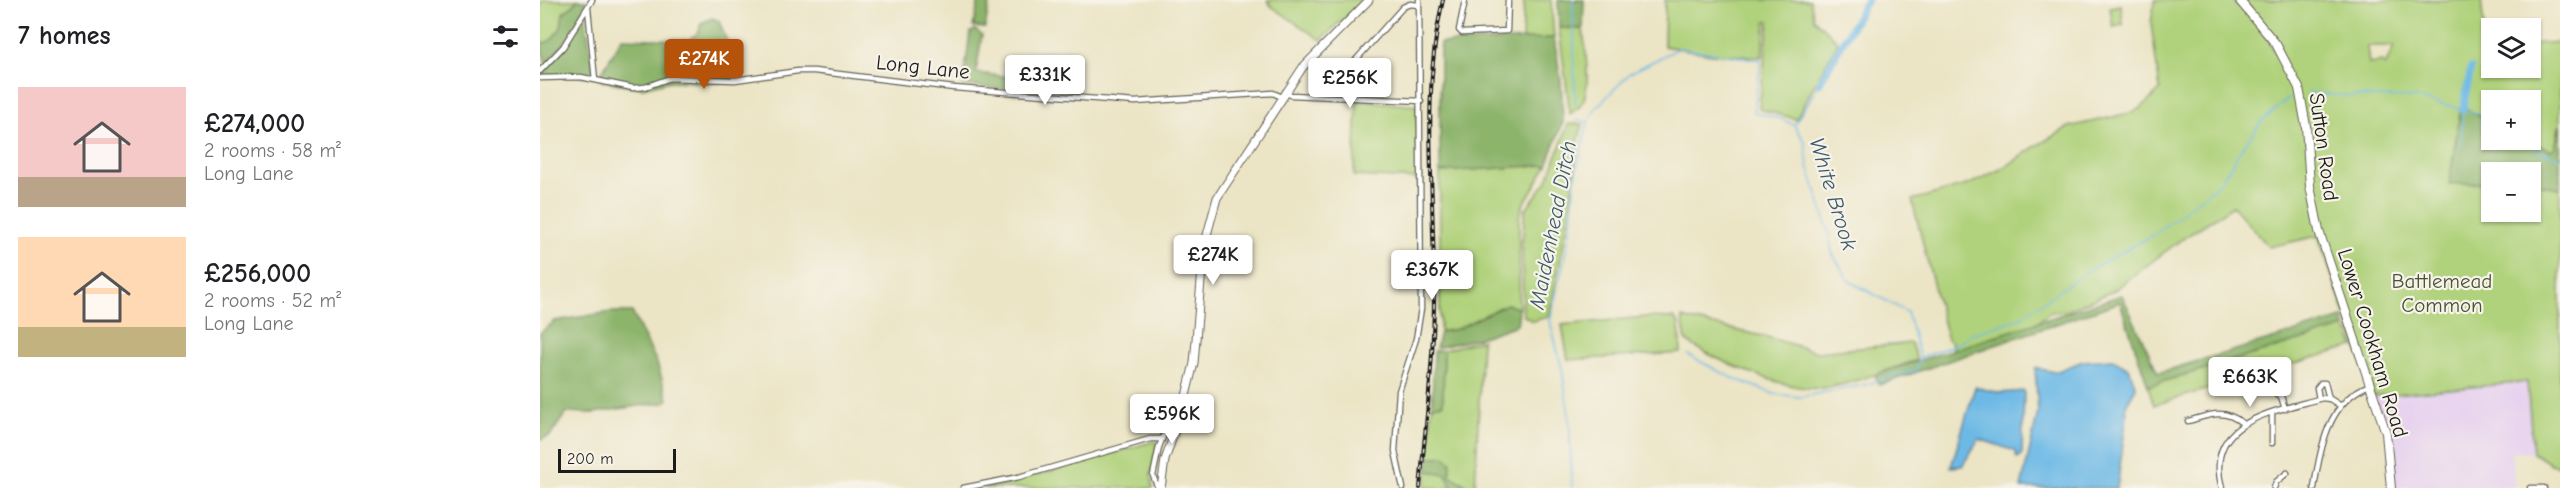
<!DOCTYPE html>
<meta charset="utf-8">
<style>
:root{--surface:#fff;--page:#f2f2f2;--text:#202124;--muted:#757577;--accent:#b45309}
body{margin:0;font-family:"Comic Neue",sans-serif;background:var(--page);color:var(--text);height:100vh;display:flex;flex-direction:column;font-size:22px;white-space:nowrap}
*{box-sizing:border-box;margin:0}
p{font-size:20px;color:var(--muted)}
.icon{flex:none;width:33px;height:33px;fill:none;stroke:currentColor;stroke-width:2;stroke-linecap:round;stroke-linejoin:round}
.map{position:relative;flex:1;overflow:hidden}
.panel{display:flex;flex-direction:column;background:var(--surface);width:540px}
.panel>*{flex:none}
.tools{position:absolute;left:1941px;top:18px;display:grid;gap:12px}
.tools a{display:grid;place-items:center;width:60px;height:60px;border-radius:0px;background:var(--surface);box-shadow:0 2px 4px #0004;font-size:30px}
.scale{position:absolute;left:18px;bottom:15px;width:118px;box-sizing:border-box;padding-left:6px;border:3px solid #1c1c1c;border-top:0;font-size:16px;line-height:21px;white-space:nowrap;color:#1c1c1c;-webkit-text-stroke:4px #f7f3e8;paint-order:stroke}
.price{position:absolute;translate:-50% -51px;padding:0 14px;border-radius:6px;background:#fff;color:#222;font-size:20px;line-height:39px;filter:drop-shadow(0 2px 3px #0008)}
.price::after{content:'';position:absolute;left:50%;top:36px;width:18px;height:14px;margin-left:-9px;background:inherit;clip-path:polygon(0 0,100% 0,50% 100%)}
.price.selected{background:var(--accent);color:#fff}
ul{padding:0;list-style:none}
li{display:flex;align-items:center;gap:18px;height:150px;padding:0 18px}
li span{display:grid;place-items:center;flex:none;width:168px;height:120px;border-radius:0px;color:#555}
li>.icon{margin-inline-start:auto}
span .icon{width:72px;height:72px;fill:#fffc;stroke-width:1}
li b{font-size:26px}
h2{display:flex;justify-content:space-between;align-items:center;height:72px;padding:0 18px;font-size:26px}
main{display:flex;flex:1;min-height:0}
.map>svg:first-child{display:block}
.built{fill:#e7d2ef}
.green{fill:#b0d27b;stroke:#66774c;stroke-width:1.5;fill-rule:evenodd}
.forest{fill:#8cb46b;stroke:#546844;stroke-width:1.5}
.water{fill:#6db9e6;stroke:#446a81;stroke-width:1.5}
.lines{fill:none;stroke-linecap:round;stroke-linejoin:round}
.stream{stroke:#6db9e6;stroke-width:1.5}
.river{stroke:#6db9e6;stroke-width:7}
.street-casing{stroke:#646257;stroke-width:7}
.secondary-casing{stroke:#646257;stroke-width:9}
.primary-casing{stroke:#646257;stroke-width:10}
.street{stroke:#fff;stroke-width:4.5}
.secondary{stroke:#fff;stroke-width:7}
.primary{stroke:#fff;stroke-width:8}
.rail-casing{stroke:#1c1c1c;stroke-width:4}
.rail{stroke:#f7f3e8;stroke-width:1.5;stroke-dasharray:4.5;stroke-linecap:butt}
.labels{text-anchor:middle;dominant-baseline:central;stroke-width:4.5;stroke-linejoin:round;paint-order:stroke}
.street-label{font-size:21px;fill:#1c1c1c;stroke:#f7f3e8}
.park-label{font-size:21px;fill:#485338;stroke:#f7f3e8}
.water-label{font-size:22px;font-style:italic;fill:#3c5b6d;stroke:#f7f3e8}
</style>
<main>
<section class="panel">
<h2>7 homes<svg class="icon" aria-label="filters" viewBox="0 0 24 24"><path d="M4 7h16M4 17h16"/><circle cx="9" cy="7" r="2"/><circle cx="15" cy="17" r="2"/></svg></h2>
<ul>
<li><span style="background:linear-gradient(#f6c9c9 75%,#b9a48a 0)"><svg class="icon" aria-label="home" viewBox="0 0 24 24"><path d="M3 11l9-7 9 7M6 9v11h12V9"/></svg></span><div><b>£274,000</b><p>2 rooms · 58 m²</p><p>Long Lane</p></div></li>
<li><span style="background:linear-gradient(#ffd9b3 75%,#c2b280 0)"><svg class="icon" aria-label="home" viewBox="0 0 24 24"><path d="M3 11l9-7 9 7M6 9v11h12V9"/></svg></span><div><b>£256,000</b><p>2 rooms · 52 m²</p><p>Long Lane</p></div></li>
</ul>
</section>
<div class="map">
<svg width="2020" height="488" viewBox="0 0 2020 488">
<rect width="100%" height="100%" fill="#f7f3e8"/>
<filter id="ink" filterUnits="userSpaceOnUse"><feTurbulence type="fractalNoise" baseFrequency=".0167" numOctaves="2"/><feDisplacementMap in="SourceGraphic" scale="12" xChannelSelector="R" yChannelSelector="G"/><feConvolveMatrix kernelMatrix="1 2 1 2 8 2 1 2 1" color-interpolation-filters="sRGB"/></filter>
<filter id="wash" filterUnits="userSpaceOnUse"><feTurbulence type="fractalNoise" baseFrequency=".008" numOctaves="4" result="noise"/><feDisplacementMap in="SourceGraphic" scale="24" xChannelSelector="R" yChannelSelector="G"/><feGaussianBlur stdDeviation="1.35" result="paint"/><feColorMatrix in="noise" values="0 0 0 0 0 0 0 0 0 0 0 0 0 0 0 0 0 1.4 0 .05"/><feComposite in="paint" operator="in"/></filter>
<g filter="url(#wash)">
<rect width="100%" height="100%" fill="#ebe4c5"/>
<path class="built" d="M1987,382l6,71 -21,-1 3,36h-122l-5,-45 5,-6 -2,-9 -3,-1 -15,-31z"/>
<path class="green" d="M4,0h33l-3,5 -11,8 -2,15 -11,13 -10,3v-40z
M727,0h97l-43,40 -50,-34z
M984,0h27l3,38 -32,2z
M1125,0h145l4,19 24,23 -42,77 -37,-10 10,-88h-3l-4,36 -50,-3 -48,-8z
M1615,0h77l26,24 23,37 -3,-20 -35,-41h238l4,37 6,3 1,28h38l1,-24 29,-2v424l-9,-2 -18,-11 -6,-71 -154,14 -55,-160 -49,11 -36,-41 -51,33 -69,52 -46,20 -16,1 -20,14 -77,29 -2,-11 -5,-6 -35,-138 58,-16 37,-18 24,-17 38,-22 65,-15 8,-5 18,-17 -9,-67zM1827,46h27l-9,20 -3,-4 -13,2zM1952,100h38v40h-38zM1952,172h38v40h-38z
M1581,5l2,20 -10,2 -3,-20z
M1019,28l24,1c2,18 9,61 -2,76 -3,4 -8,6 -11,9z
M817,100l60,6 1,73 -64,-3z
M1030,124h13l-5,17 -9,76 -20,100 -17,4 -9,-6 -1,-72 3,-33 22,-29 21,-56z
M1007,165l-24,40 -4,13v91l-12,-5 -50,25 -17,3v-160z
M1105,317l29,1 5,6 2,29 -113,7 -6,-35z
M1142,318l85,19 50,15 94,-9 6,17c-31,10 -61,23 -93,28 -35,5 -109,-28 -138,-47z
M1805,327l9,19 -200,59 -6,-19z
M942,340l-7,148h-3l-23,-13 -5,-18 -15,1 3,-52 11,-2 1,-54z
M611,442h6l-6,33 2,13h-170l73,-18z
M887,471l19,3 6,14h-27z"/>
<path class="forest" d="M37,0h10l-15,33 -26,31 -6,-20 10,-3 11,-13 2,-15 11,-8z
M439,0h11l-5,28 -12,-1z
M1018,0h26l-1,29 -24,-1z
M45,13l9,63 -52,-1 32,-40z
M172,18l7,3 11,28 2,32 -17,2 -45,-2 -27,7 -42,-7 -2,-4 23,-39 66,2 11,-8 2,-9z
M435,30l7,5 -6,38 103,12 -6,10 -110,-10 7,-52z
M1014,38l7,43 2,41 -16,43 -107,7v-129z
M1921,106l30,16 1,18h36l22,10 5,-2 5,-25v65l-29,-5 -1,-11h-38l-1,11 -42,1z
M1582,295l36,78 185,-55 2,9 -197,59 -28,-84 -241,83 -4,-10z
M967,304l12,5 -2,16 -38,13 -43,10 4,-16 17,-3z
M71,312h21l25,51 11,36 -4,4c-24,2 -46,6 -70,10 -9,1 -18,-2 -28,0l-16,23 -10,4v-107l15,-12z
M904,350l-1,54 -11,2 2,-55z
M904,456l7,6 -1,13 19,13h-17l-6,-14 -19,-3 2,-13z"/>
<path class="water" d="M1573,359l16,9 7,20 -10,17 1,9 -10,74h-96l17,-76 -3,-44 20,4 28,-11z
M1435,387l25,6 24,-2 -2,64 -5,3 -2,-7 -36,-12 -17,27 -11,1z"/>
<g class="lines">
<path class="stream" d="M1033,0l2,105
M1768,92l38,4 70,2 47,11 29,9
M1036,120l12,2
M1254,125l25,-41
M1985,140l11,10 24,8
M1920,148l3,-39
M1148,355l42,22 44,17 26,3 64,-12 52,-15 4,-12
M1032,488l-3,-73 -7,-46 -12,-48 20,-88 5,-57 13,-54 8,-14 34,-35 49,-25 82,12 -7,53 25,5 15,7 11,17 3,23 21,68 3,20 17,28 58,31 13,46 39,-15 13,-9 48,-16 69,-48 66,-36 65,-51 20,-32 21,-29 29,-25"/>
<path class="river" d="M1279,84l48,-84
M1923,109l8,-41"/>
</g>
</g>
<g filter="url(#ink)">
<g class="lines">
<g class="street-casing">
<path id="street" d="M925,0l-6,30 3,3 45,-2 1,-31
M48,8l7,72
M801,69h12l1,-7 49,-55 7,-3 8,1
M0,71l23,-24 29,-47
M0,78l41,-1 52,11 12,-1 25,-9 65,2 63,-9h16l140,17 181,14 138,-9 9,4
M745,92l6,3 130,6
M1741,396l-2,-9h-8v4l10,5 4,13
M1779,399l-2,-11 4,-5h4l4,16
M1648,421c21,-6 36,-13 54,2
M1732,443v-30
M423,488l56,-11 131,-38h12
M618,488l-5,-12 6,-29 13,-33 12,-10
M863,488l-8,-37 4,-60 17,-52 5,-30 -2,-309
M1682,488c-19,-68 52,-76 100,-90l8,1 11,7
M1734,488l2,-6 11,-9
M1774,488c6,-39 14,-88 56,-103
M1990,488h14"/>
</g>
<g class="secondary-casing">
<path id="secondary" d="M621,488l4,-28 19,-56 10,-41 10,-117 13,-48 86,-131 66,-67"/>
</g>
<g class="primary-casing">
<path id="primary" d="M1699,0l37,44 23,44 7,38 4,60 9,45 67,202 5,55"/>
</g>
<use href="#street" class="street"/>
<use href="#secondary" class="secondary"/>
<use href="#primary" class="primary"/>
<g class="rail-casing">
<path id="rail" d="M880,488c6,-68 15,-137 14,-205 0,-95 -13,-190 9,-283"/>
</g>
<use href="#rail" class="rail"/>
</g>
</g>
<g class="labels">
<g class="street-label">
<text transform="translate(383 67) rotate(6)">Long Lane</text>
<text transform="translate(1784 147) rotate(82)">Sutton Road</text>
<text transform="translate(1833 343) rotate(73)">Lower Cookham Road</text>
</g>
<g class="park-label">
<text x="1902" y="281">Battlemead<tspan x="1902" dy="24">Common</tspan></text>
</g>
<g class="water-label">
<text transform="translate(1293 194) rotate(73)">White Brook</text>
<text transform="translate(1013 225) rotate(-79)">Maidenhead Ditch</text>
</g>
</g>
</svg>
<div class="tools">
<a><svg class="icon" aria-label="layers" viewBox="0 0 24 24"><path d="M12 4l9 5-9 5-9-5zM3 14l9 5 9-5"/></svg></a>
<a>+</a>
<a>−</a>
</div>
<div class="scale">200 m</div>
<b class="price selected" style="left:164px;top:90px">£274K</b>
<b class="price" style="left:505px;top:106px">£331K</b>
<b class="price" style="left:810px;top:109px">£256K</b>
<b class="price" style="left:673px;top:286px">£274K</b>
<b class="price" style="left:892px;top:301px">£367K</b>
<b class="price" style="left:1710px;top:408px">£663K</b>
<b class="price" style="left:632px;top:445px">£596K</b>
</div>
</main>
